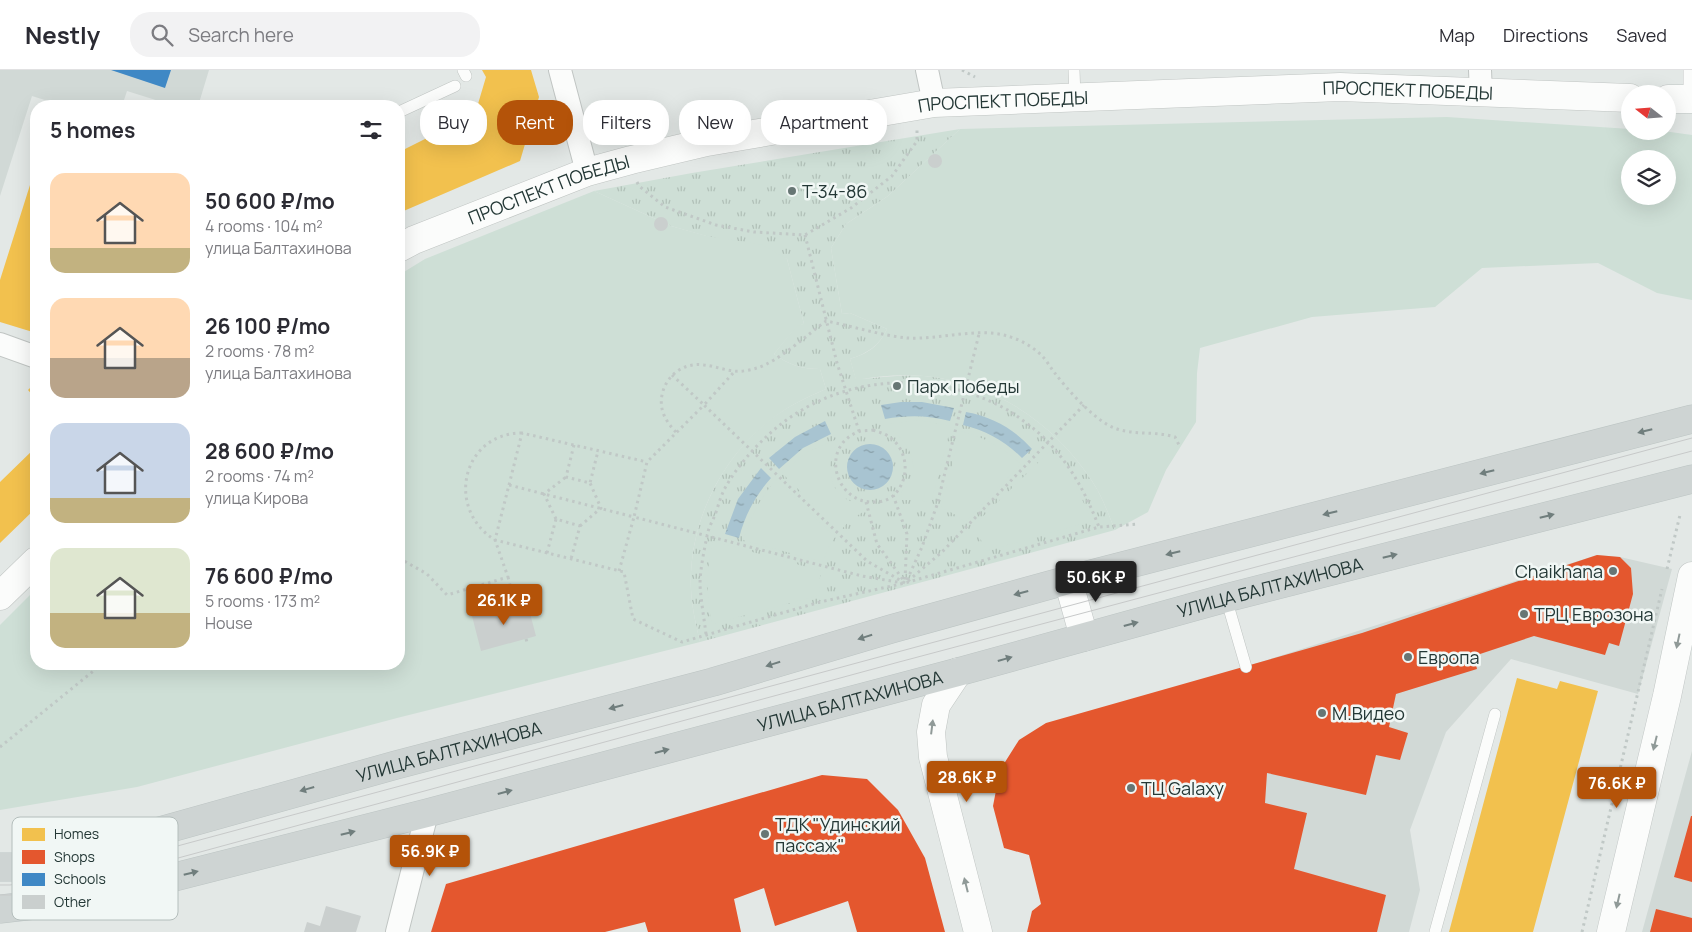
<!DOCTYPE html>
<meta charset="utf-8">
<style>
:root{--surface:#fff;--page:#f2f2f3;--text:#2b2b33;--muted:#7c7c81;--line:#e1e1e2;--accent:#b45309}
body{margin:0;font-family:Manrope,sans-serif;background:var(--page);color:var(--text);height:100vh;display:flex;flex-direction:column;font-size:19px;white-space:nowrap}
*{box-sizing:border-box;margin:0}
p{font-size:16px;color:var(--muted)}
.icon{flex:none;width:28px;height:28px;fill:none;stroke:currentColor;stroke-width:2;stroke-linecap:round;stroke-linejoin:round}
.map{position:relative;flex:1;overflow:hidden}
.details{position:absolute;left:30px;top:30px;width:375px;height:570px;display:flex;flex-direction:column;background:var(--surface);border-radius:20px;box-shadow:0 5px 20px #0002}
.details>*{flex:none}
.top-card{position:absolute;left:420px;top:30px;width:475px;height:45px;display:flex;gap:10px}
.needle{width:32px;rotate:287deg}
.tools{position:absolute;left:1621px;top:15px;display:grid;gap:10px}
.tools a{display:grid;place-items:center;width:55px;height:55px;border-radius:50%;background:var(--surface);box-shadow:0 5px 20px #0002;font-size:25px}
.price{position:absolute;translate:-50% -42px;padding:0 11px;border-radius:5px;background:var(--accent);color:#fff;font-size:16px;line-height:32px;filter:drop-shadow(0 1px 2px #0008)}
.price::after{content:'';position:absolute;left:50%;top:30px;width:15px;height:11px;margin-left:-8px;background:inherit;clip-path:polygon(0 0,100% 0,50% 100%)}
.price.current{background:#222;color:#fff}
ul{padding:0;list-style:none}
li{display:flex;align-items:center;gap:15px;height:125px;padding:0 20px}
li span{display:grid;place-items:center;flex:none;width:140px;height:100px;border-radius:15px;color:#555}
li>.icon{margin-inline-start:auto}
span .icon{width:60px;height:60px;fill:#fffc;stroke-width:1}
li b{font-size:21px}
h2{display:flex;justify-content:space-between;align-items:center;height:60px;padding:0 20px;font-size:21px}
.tag{padding:0 18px;border-radius:20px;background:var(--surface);box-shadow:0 5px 20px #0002;font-size:18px;line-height:45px}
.tag.current{background:var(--accent);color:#fff}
header{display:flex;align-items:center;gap:30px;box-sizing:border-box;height:70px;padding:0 25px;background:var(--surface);border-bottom:1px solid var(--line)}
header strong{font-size:24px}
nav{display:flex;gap:28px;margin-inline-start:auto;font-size:18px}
.search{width:350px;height:45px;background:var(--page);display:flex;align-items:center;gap:12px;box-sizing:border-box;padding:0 18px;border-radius:20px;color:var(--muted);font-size:19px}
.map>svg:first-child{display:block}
.built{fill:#d1d9d6}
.grass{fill:url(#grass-tufts)}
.park{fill:#cedfd6;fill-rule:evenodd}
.water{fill:url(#water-ripples)}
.homes{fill:#f2c14e}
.shops{fill:#e4572e}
.schools{fill:#3f88c5}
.building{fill:#cacfce}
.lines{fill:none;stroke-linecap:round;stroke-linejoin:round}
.service-casing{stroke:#c0c5c3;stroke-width:12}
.minor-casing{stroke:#c0c5c3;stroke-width:24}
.tertiary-casing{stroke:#c0c5c3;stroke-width:29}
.secondary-casing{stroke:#c1c6c5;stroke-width:29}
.primary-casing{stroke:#bcc4c3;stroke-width:29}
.path{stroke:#c0c8c6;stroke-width:3;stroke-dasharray:2.5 4;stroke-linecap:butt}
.service{stroke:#fbfcfb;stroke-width:11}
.minor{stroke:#fbfcfb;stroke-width:22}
.tertiary{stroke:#fbfcfb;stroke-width:28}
.secondary{stroke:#fbfcfb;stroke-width:28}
.primary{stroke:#ced4d3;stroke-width:28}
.tram{stroke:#c7c9c9;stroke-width:1}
.oneway{fill:#707e7d}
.oneway2{fill:#909a98}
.poi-dot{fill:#677674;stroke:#f1f7f5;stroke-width:2}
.labels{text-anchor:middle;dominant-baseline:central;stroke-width:5;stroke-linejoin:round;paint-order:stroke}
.street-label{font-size:18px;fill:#243836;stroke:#f1f7f5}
.poi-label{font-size:18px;fill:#243836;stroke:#f1f7f5;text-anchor:start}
.key{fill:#f1f7f5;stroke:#b4bebc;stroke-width:1}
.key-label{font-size:14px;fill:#243836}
</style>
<header>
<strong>Nestly</strong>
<div class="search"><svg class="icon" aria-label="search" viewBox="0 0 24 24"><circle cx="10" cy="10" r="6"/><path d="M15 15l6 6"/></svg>Search here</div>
<nav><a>Map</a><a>Directions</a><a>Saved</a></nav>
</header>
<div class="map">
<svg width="1692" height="862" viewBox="0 0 1692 862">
<defs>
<pattern id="grass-tufts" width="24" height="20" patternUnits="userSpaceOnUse" patternTransform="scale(1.25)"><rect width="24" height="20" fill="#cedfd6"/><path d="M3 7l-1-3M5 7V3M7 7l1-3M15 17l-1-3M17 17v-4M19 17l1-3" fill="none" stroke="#b1c0b8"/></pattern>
<pattern id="water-ripples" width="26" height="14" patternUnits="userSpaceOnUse" patternTransform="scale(1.25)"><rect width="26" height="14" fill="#a8c4d1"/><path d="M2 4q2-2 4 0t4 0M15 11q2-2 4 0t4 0" fill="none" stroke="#89a0aa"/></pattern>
</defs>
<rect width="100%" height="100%" fill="#e3e8e6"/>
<path class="built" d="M0,0h209l-10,33 -37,-1 -35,-11 -5,15h-58l-32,-10 -32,100z
M1597,485l23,2 52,12 -34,125 -127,-35 -65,73 -36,98 10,60 -11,42h-376l209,-264z
M1692,681v181h-50z"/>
<path class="grass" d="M960,59l-72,67 -42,28 -15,24 11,66 8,-1 37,16c-8,17 -19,24 -37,30l6,20c23,-1 44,-5 68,-3 70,6 131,48 168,105 10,15 16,32 23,49l-415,112c-4,-17 -8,-34 -9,-52 -3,-63 27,-127 75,-167 18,-15 39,-25 60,-34l-6,-20c-18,0 -31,-4 -46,-15l23,-29 7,-1 -17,-65 -116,-33 -77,-35 98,-18z"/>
<path class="park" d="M1447,47l183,12v2h33l29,4v165l-35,-7 -59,-30 -116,5 -47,39 -123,10 -112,31 -3,25 -1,49 -30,48 -18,42 -33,18c-7,-17 -13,-34 -23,-49 -37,-57 -98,-99 -168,-105 -23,-2 -45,0 -68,4l-6,-21c19,-6 28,-12 37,-30l-37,-16 -8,1 -11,-66 15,-24 42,-28 72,-67zM1630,89h38v37h-38z
M594,121l77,35 36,10 56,9 24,14 17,65 -7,2 -23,28c15,11 28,15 46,15l6,20c-21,9 -42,19 -59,34 -49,39 -79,104 -76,167 1,18 5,35 9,52l-303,76 -260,69 -137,23v-185l36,-36v75h363v-389l26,-16z
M919,350l32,6 -20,77 -12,-3h-17l-1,-8c23,-22 10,-49 -12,-64v-4z
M961,361c23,6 42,17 60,33l-56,58 -11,-8 -13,-7z
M835,370l1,3c-11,25 -8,54 23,61l4,8 -13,8 -10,11 -58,-58 25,-21z
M1050,381l25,33 17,37 -106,30 -5,-11 -10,-12z
M776,410l59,57 -7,11 -5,14 -80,-22c8,-23 16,-41 33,-60z
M713,471l108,30 -2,13 1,11 -108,29c-6,-28 -6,-55 1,-83z"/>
<path class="water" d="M901,332h21l32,6 -4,13c-22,-6 -43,-6 -65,-2l-4,-14z
M966,342c27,5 48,17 66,37l-10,9c-17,-17 -35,-27 -59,-33z
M825,351l6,13 -28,14 -24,21 -10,-11 26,-21z
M847 397a23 23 0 1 1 46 0a23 23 0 1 1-46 0Z
M761,398l10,10c-16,18 -26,37 -32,60l-14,-4 13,-35z"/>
<path class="homes" d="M482,0h49l8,27 -19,64 -121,52v-61l76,-38 11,-37z
M36,96v167l-36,-11v-42z
M36,312v17l-8,-9z
M36,377v61l-36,35v-61z
M1517,608l40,11 3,-8 38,10 -65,241h-84z"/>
<path class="shops" d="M1597,485l23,2 11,11 2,26 -14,52 -10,-3 -4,12 -71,-19 -60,20 3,13 -81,25 -7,33 19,6 -8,27 -24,-5 -10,40 -99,-22 -2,30 42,10 -13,56 92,26 -9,37h-350l5,-21 9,-7 -12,-49 -25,-7 -11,-42 7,-36 19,-30 27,-17 316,-90z
M822,705l45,4 31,31 27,48 20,74h-88l-9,-31 -73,25 -11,-38 -30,11 7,33h-93l-3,-10 -40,10h-174l15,-48z
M1691,746h1v66l-18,-5z
M1656,839l36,9v14h-42z"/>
<path class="schools" d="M111,0h60l-6,18z"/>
<path class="building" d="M928 91a7 7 0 1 1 14 0a7 7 0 1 1-14 0Z
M654 154a7 7 0 1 1 14 0a7 7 0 1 1-14 0Z
M527,532l9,34 -55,15 -9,-35z
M326,836l35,10 -5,16h-52l3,-10 13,4z"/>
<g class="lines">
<g class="service-casing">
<path id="service" d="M463,0l3,6
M1074,0l1,27
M1689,29v-29
M399,42l56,-26
M1226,528l20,69
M1435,862l60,-218"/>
</g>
<g class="minor-casing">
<path id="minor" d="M560,0l27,102
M927,0l7,33
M1480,0l1,23
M0,274l36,13
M397,862l30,-119"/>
</g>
<g class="tertiary-casing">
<g id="tertiary">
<path d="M1668,29h24"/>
<path id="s1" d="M399,178l15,-8 173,-68 44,-12 76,-18 227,-39 406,-16 290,11"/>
<path d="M0,526l36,-35"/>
<path d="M958,602l-22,33 -5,27 2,25 45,175"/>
</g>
</g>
<g class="secondary-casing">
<path id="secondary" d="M1068,510l16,57
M1611,862l56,-236 25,-120"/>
</g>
<g class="primary-casing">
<g id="primary">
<path id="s2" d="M0,797h15l77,-17 304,-85 317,-83 178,-53 177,-49 624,-161"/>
<path id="s3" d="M0,839l88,-10 339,-86 531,-141 268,-74 466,-119"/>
</g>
</g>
<path class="path" d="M962,0l13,7
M637,112l2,4 26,21 51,18 38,7 51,3 46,-27 41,-32 25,-35v-11
M805,165l32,128 22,68
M672,305l32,30 31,-34
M873,360c5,2 10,3 15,6 19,12 23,39 8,57 -5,6 -13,9 -20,9 -41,3 -57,-55 -18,-70 4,-2 10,-1 15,-2z
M676,362c-10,-10 -17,-22 -14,-37 4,-20 22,-33 42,-30 10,1 20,5 30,6 8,1 16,-1 23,-3 22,-7 50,-33 69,-47 26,5 57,15 82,17 30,2 71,-11 99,-2 12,3 27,11 36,21 4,4 7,10 11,15 13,17 35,42 54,53 22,12 44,5 67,12l4,8
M522,363c-60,0 -77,76 -27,107l129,32 9,47 49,23 138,-40 85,-19 194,-56 39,-3
M574,375l-8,32 24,6 8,-32
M509,415l13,-52 125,29
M893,425l14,39 -2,46
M866,432l11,42 27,37
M556,449l-12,-25 22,-17
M580,456l21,-18 -11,-25
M547,483l9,-34 24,7 -9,33
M399,488l28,16 20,21 61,-18 -13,-37 14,-55 125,32 13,-55 57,-57 163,156 38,22
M1667,499l13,-54
M619,501l15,-54 228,59 41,7
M508,507l7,28
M907,510l15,-33 15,-42 42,-171
M908,511l34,-29 142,-147
M706,564c-2,-16 -5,-33 -6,-49 0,-15 4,-34 7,-49 1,-7 5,-14 8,-21 3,-8 5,-17 9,-25 10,-19 26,-38 42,-53 66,-63 167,-71 245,-25 13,9 27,19 38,31 24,26 37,51 50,84
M526,569l1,3
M0,677l102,-83
M1582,862l80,-343"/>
<use href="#service" class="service"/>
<use href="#minor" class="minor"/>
<use href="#tertiary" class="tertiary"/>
<use href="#secondary" class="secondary"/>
<use href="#primary" class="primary"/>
<path class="tram" d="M0,815h10l38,-6 96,-24 1548,-417
M0,825h10l41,-6 94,-22 754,-205 793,-211"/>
</g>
<defs><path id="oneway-solid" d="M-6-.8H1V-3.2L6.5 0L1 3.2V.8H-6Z" transform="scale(1.25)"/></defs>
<g class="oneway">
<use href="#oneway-solid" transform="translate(1645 361) rotate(166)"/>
<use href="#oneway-solid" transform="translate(1487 402) rotate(166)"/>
<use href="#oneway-solid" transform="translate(1330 443) rotate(166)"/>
<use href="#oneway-solid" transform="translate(1547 446) rotate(-14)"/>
<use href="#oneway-solid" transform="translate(1173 483) rotate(166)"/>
<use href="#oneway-solid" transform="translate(1390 486) rotate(-14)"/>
<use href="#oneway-solid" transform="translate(1021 523) rotate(165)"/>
<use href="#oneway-solid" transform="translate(1131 554) rotate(-15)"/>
<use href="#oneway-solid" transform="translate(865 567) rotate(163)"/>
<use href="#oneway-solid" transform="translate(1005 589) rotate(-16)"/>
<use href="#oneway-solid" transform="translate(773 594) rotate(163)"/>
<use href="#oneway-solid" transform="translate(616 637) rotate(165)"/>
<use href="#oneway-solid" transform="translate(662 681) rotate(-15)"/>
<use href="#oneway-solid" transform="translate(307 719) rotate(164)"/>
<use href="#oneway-solid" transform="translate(505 722) rotate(-15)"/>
<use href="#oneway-solid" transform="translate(348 763) rotate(-14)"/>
<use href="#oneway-solid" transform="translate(191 803) rotate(-14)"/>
</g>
<g class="oneway2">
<use href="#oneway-solid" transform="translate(1678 571) rotate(102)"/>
<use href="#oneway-solid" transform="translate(932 657) rotate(-83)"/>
<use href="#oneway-solid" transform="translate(1655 673) rotate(104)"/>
<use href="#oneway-solid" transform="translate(966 815) rotate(-104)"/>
<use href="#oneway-solid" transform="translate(1618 831) rotate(103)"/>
</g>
<g class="poi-dot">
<circle cx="792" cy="121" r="5"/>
<circle cx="897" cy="316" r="5"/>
<circle cx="1613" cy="501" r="5"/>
<circle cx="1524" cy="544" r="5"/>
<circle cx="1408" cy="587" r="5"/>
<circle cx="1322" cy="643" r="5"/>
<circle cx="1131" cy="718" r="5"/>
<circle cx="765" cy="764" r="5"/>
</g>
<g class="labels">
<g class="street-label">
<text stroke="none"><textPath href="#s1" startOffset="1031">ПРОСПЕКТ ПОБЕДЫ</textPath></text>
<text stroke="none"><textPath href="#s1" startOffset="626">ПРОСПЕКТ ПОБЕДЫ</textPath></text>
<text stroke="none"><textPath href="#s1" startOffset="161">ПРОСПЕКТ ПОБЕДЫ</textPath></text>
<text stroke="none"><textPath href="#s3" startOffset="1311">УЛИЦА БАЛТАХИНОВА</textPath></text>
<text stroke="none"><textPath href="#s3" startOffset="876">УЛИЦА БАЛТАХИНОВА</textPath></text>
<text stroke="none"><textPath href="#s2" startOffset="464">УЛИЦА БАЛТАХИНОВА</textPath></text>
</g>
<g class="poi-label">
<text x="802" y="121">T-34-86</text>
<text x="907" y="316">Парк Победы</text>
<text x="1603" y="501" text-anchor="end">Chaikhana</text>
<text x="1534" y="544">ТРЦ Еврозона</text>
<text x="1418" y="587">Европа</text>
<text x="1332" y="643">М.Видео</text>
<text x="1141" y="718">ТЦ Galaxy</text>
<text x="775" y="754">ТДК "Удинский<tspan x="775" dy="21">пассаж"</tspan></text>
</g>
</g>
<rect x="12" y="747" width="166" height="103" rx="8" class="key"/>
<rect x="22" y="758" width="23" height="13" fill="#f2c14e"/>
<rect x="22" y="780" width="23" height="14" fill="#e4572e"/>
<rect x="22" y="803" width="23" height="13" fill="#3f88c5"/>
<rect x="22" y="825" width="23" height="14" fill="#cacfce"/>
<g class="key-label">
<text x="54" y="769">Homes</text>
<text x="54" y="792">Shops</text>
<text x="54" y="814">Schools</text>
<text x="54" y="837">Other</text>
</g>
</svg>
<div class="tools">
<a><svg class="needle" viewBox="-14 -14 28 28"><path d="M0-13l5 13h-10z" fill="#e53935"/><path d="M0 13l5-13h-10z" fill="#7c7c81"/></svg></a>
<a><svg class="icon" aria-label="layers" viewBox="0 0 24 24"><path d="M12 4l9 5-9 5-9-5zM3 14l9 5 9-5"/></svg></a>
</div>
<b class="price current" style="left:1096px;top:533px">50.6K ₽</b>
<b class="price" style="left:504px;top:556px">26.1K ₽</b>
<b class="price" style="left:967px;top:733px">28.6K ₽</b>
<b class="price" style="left:1617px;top:739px">76.6K ₽</b>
<b class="price" style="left:430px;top:807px">56.9K ₽</b>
<div class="top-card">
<a class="tag">Buy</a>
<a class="tag current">Rent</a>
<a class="tag">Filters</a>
<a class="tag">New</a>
<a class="tag">Apartment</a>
</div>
<section class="details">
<h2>5 homes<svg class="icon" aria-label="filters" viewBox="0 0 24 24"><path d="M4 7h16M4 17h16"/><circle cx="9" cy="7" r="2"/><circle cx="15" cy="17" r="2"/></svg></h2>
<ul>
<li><span style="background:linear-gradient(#ffd9b3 75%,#c2b280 0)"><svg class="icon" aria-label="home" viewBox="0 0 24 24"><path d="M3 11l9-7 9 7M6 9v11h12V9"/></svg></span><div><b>50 600 ₽/mo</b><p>4 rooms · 104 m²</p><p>улица Балтахинова</p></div></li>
<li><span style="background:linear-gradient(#ffd9b3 60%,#b9a48a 0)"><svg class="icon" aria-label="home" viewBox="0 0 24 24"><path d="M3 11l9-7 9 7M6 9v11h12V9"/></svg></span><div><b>26 100 ₽/mo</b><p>2 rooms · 78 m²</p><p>улица Балтахинова</p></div></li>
<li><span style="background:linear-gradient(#c9d6e8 75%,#c2b280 0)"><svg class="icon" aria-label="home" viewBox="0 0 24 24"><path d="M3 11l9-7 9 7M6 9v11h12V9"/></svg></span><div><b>28 600 ₽/mo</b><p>2 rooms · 74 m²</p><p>улица Кирова</p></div></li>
<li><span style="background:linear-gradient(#dfe7d0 65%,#c2b280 0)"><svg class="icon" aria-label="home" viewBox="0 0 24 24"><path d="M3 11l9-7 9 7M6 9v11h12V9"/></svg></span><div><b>76 600 ₽/mo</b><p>5 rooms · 173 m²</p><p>House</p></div></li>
</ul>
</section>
</div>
